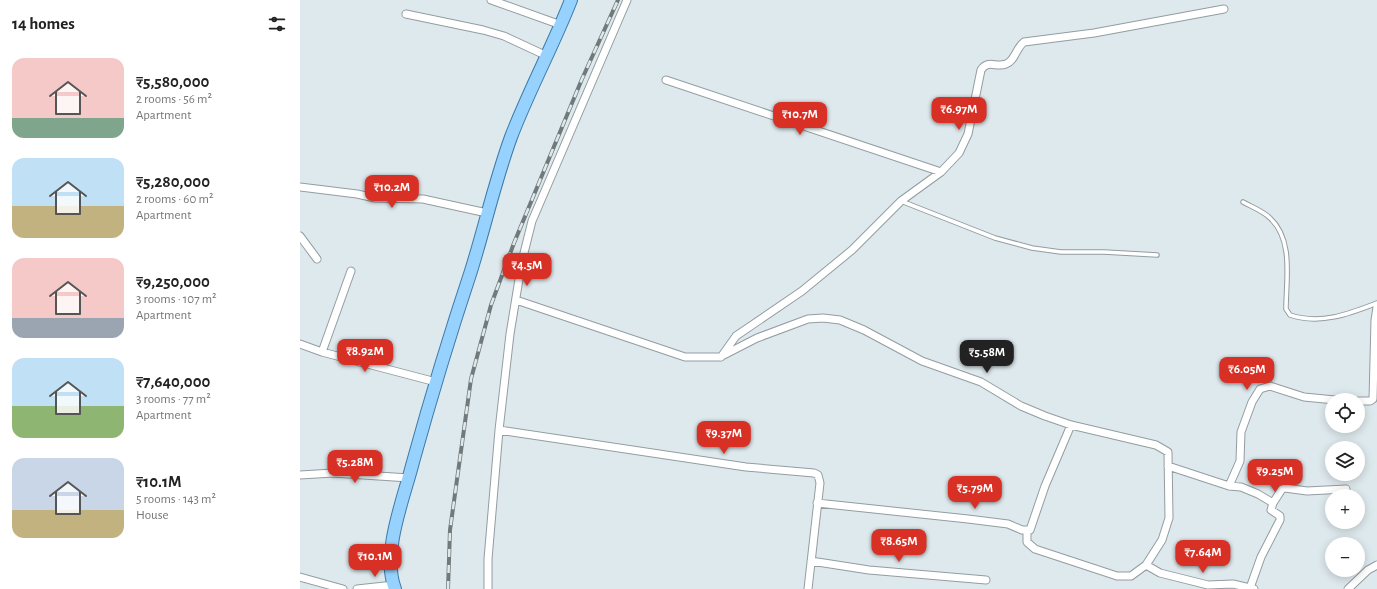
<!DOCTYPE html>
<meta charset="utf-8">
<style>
:root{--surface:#fff;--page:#f2f2f2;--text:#222;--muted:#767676;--accent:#d93025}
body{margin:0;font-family:"Alegreya Sans",sans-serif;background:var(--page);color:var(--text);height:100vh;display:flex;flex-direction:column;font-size:15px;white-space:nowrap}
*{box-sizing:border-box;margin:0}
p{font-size:13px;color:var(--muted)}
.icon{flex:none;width:22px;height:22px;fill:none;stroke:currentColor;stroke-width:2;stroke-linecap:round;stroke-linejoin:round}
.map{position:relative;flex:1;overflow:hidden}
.drawer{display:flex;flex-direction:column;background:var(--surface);width:300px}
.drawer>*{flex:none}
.fabs{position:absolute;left:1025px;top:393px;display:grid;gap:8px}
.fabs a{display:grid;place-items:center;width:40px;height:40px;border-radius:50%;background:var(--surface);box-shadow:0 2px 10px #0003;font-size:20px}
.price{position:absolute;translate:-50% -34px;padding:0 9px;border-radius:8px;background:var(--accent);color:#fff;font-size:13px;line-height:26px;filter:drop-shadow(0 1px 2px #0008)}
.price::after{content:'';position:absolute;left:50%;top:24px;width:12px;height:9px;margin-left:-6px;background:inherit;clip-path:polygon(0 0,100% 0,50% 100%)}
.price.active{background:#222;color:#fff}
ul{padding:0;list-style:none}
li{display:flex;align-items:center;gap:12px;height:100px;padding:0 12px}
li span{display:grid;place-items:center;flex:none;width:112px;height:80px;border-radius:12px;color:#555}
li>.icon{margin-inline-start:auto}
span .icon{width:48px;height:48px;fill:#fffc;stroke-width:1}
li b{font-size:17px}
h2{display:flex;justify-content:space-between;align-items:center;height:48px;padding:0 12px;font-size:17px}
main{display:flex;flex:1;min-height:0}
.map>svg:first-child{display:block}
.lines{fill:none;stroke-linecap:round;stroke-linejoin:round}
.service-casing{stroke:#939da1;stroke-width:5.5}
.minor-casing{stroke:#939da1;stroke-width:9}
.primary-casing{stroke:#3a7aa9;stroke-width:14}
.service{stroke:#fff;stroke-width:3.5}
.minor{stroke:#fff;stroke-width:7}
.primary{stroke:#97d1fd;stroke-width:12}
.rail-casing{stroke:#72797b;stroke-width:4}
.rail{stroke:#dee9ed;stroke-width:2.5;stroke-dasharray:8;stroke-linecap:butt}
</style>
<main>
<section class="drawer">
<h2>14 homes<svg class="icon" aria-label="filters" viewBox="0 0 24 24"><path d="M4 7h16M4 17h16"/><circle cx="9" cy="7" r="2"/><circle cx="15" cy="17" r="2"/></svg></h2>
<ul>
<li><span style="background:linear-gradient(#f6c9c9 75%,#7fa58c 0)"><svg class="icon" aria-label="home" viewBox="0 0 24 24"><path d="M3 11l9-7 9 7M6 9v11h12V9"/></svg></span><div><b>₹5,580,000</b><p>2 rooms · 56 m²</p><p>Apartment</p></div></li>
<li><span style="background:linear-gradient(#bfe0f5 60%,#c2b280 0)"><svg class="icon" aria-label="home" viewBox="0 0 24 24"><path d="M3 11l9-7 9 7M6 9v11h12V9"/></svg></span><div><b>₹5,280,000</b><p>2 rooms · 60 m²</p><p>Apartment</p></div></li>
<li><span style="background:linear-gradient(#f6c9c9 75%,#9aa5b1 0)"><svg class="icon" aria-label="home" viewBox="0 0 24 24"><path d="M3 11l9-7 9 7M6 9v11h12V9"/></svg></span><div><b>₹9,250,000</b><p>3 rooms · 107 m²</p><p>Apartment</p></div></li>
<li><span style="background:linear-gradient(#bfe0f5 60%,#8fb573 0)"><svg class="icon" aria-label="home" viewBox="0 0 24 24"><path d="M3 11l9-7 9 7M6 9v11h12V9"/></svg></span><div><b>₹7,640,000</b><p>3 rooms · 77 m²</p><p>Apartment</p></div></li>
<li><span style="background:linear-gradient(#c9d6e8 65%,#c2b280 0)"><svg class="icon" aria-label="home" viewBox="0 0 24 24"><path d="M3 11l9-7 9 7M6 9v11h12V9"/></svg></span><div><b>₹10.1M</b><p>5 rooms · 143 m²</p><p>House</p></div></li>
</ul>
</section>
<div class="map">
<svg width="1077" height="589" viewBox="0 0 1077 589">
<rect width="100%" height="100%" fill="#dee9ed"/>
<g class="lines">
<g class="service-casing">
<path id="service" d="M601,201l94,37 37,10 29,4h43l53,3
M943,202c9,5 20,9 27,16 24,22 16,62 16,91l4,6c30,10 59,-1 87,-12"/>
</g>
<g class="minor-casing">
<path id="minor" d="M191,0l70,25
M106,14l77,16 21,6 43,20
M366,80l275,92
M0,187l57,7 18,4 48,1 64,14
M0,236l17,23
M216,300l169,57h35l37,-19 51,-19 15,-1 17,2 24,10 58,31 59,21 40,24 24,10 26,9 85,20 12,7 1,66 -7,22 -16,25 -15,11h-14l-82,-27 -8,-7v-11
M0,344l22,8 114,30
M22,352l29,-81
M421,357l15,-21 66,-45 50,-41 49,-49 40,-29 18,-19 9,-19 13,-64c7,-11 15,-2 25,-6 9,-3 10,-16 18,-22l70,-9 130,-24
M1058,401h12l3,-2 2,-79 2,-13
M199,430l247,37 68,6 4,2 2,8 -12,106
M868,466l61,20 12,1 17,7 15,9 -2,7 9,6v4l-19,37 -11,31
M0,475l33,-2 76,5
M929,486l11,-25 1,-29 11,-30 8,-13 10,-3 34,11 31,3
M517,503l151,16 40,5 14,6h8l15,-44 26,-61
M973,503l9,-14 3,-1 22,3 39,-2
M511,561l58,9 117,10
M846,565l14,8 48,12 25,-1 21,5
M0,577l43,12
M57,589l37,-4
M188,589v-30l11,-129 11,-96 12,-73 10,-40 95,-221
M1048,589l20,-19 9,-5"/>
</g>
<g class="primary-casing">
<path id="primary" d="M95,589c-14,-36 9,-91 18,-127 18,-65 37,-128 58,-191 14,-45 24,-90 40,-134 18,-47 42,-91 60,-137"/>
</g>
<use href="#service" class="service"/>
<use href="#minor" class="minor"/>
<use href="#primary" class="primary"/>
<g class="rail-casing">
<path id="rail" d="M148,589l2,-59 21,-151 20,-74 23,-62 68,-164 36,-79"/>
</g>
<use href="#rail" class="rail"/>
</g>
</svg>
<div class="fabs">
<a><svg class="icon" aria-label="locate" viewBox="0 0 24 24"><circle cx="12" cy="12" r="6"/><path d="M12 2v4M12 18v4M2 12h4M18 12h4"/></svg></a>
<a><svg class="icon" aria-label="layers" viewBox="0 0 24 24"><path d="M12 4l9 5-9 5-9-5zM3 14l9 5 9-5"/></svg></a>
<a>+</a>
<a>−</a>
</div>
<b class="price" style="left:659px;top:131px">₹6.97M</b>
<b class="price" style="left:500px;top:136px">₹10.7M</b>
<b class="price" style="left:92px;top:209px">₹10.2M</b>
<b class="price" style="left:227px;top:287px">₹4.5M</b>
<b class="price" style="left:65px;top:373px">₹8.92M</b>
<b class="price active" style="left:687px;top:374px">₹5.58M</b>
<b class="price" style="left:947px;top:391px">₹6.05M</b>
<b class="price" style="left:424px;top:455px">₹9.37M</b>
<b class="price" style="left:55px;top:484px">₹5.28M</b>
<b class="price" style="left:975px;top:493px">₹9.25M</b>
<b class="price" style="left:675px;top:510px">₹5.79M</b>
<b class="price" style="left:599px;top:563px">₹8.65M</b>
<b class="price" style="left:903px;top:574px">₹7.64M</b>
<b class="price" style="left:75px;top:578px">₹10.1M</b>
</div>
</main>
